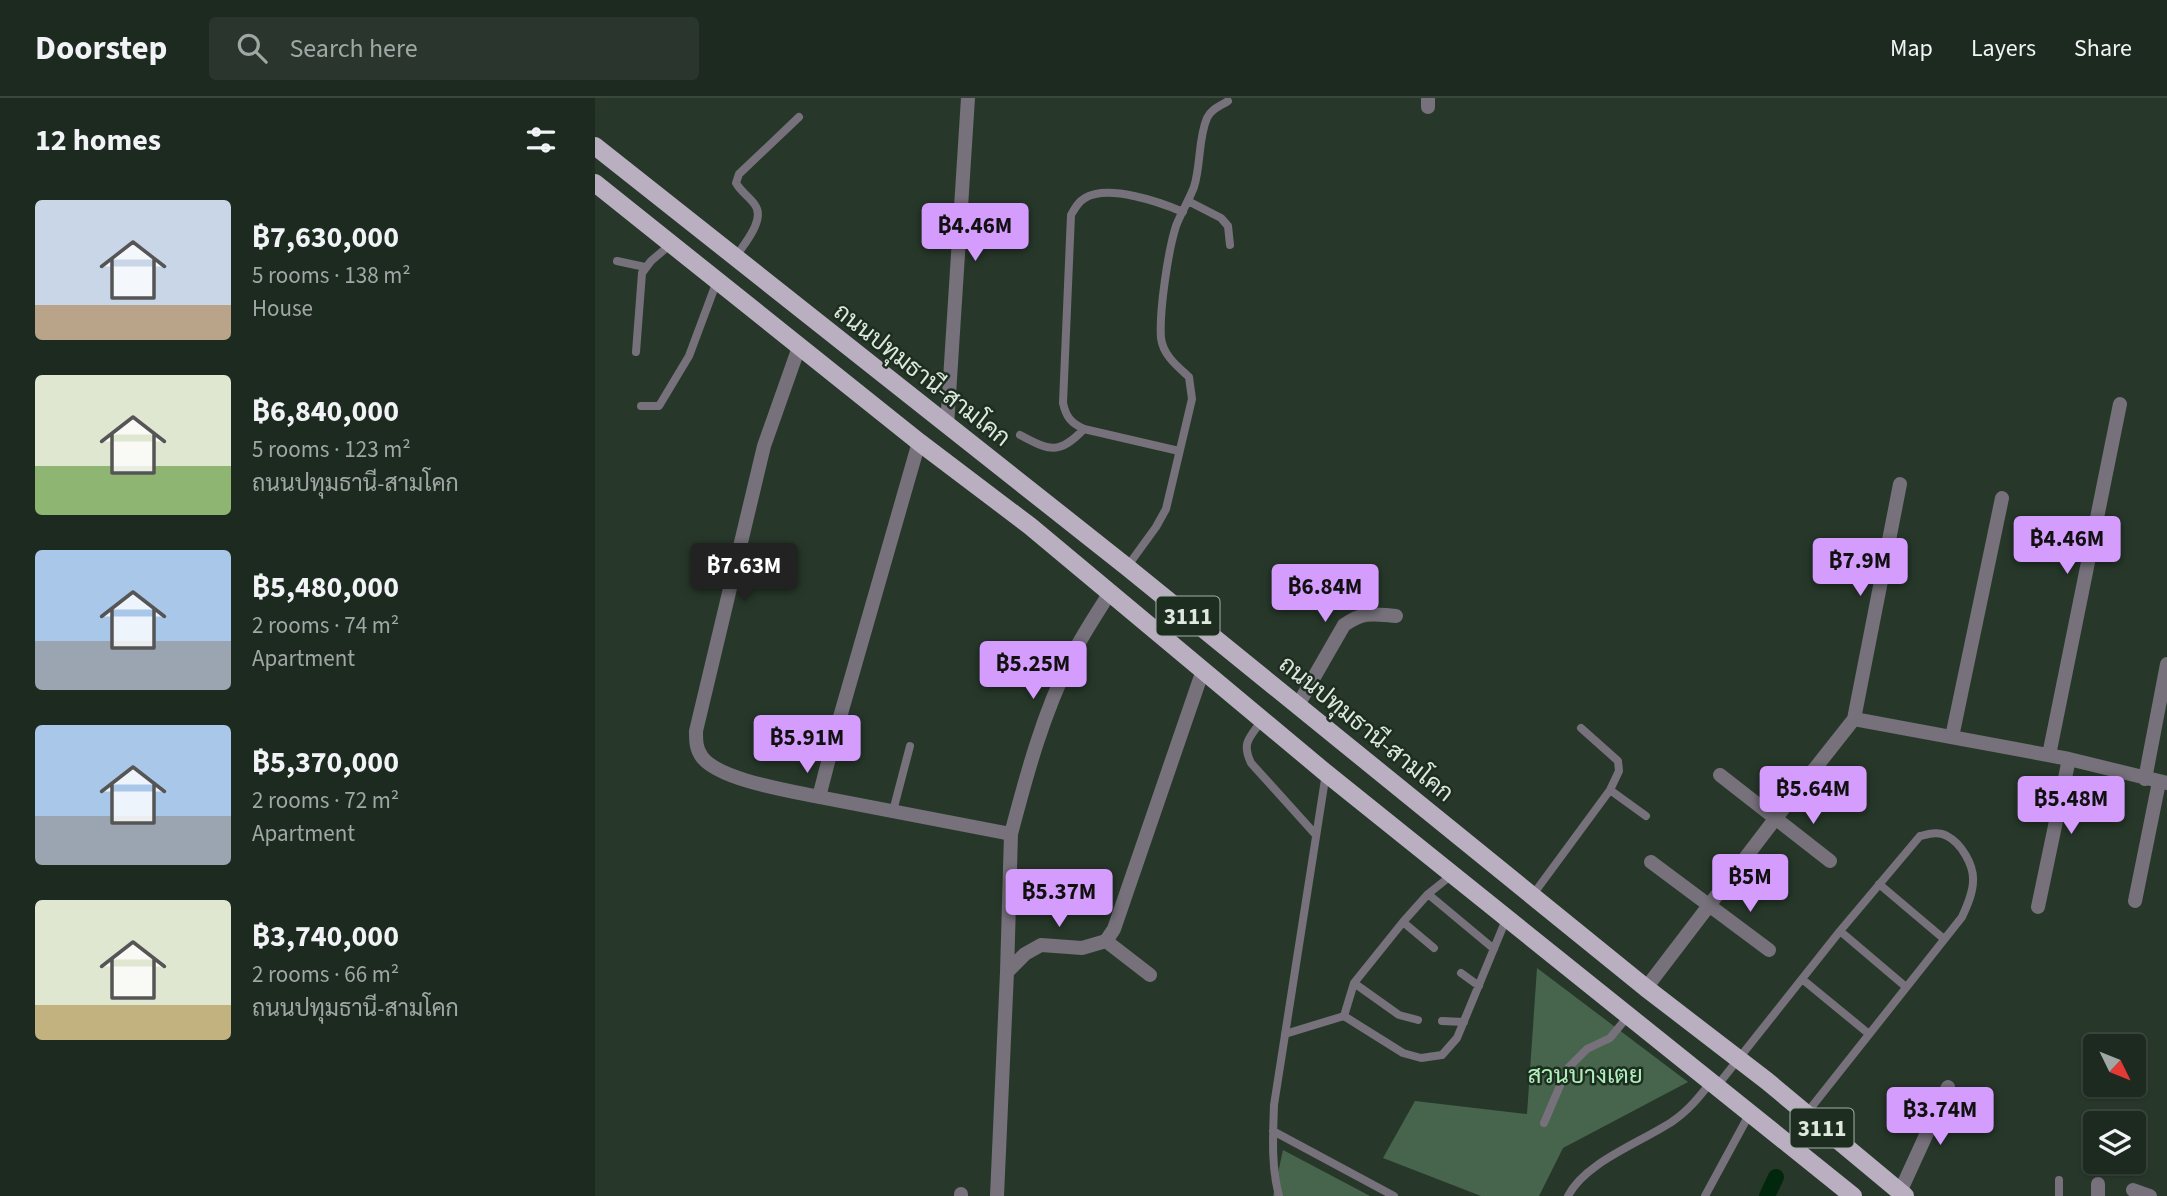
<!DOCTYPE html>
<meta charset="utf-8">
<style>
:root{--surface:#1d2a20;--page:#2a362d;--text:#f1f3f6;--muted:#a0a7a5;--line:#3b463e;--accent:#d49cfc}
body{margin:0;font-family:"Source Sans 3",Sarabun,sans-serif;background:var(--page);color:var(--text);height:100vh;display:flex;flex-direction:column;font-size:26px;white-space:nowrap}
*{box-sizing:border-box;margin:0}
p{font-size:23px;color:var(--muted)}
.icon{flex:none;width:38px;height:38px;fill:none;stroke:currentColor;stroke-width:2;stroke-linecap:round;stroke-linejoin:round}
.map{position:relative;flex:1;overflow:hidden}
.sheet{display:flex;flex-direction:column;background:var(--surface);width:595px}
.sheet>*{flex:none}
.needle{width:46px;rotate:133deg}
.buttons{position:absolute;left:1488px;top:936px;display:grid;gap:14px}
.buttons a{display:grid;place-items:center;width:63px;height:63px;border-radius:7px;background:var(--surface);box-shadow:0 2px 5px #0004,0 0 0 2px var(--line);font-size:35px}
.price{position:absolute;translate:-50% -60px;padding:0 16px;border-radius:7px;background:var(--accent);color:#111;font-size:23px;line-height:46px;filter:drop-shadow(0 2px 4px #0008)}
.price::after{content:'';position:absolute;left:50%;top:42px;width:21px;height:16px;margin-left:-10px;background:inherit;clip-path:polygon(0 0,100% 0,50% 100%)}
.price.active{background:#222;color:#fff}
ul{padding:0;list-style:none}
li{display:flex;align-items:center;gap:21px;height:175px;padding:0 35px}
li span{display:grid;place-items:center;flex:none;width:196px;height:140px;border-radius:7px;color:#555}
li>.icon{margin-inline-start:auto}
span .icon{width:84px;height:84px;fill:#fffc;stroke-width:1}
li b{font-size:30px}
h2{display:flex;justify-content:space-between;align-items:center;height:84px;padding:0 35px;font-size:30px}
header{display:flex;align-items:center;gap:42px;box-sizing:border-box;height:98px;padding:0 35px;background:var(--surface);border-bottom:2px solid var(--line)}
header strong{font-size:33px}
nav{display:flex;gap:38px;margin-inline-start:auto;font-size:24px}
.search{width:490px;height:63px;background:var(--page);display:flex;align-items:center;gap:18px;box-sizing:border-box;padding:0 24px;border-radius:7px;color:var(--muted);font-size:26px}
main{display:flex;flex:1;min-height:0}
.map>svg:first-child{display:block}
.green{fill:#47654d}
.lines{fill:none;stroke-linecap:round;stroke-linejoin:round}
.canal{stroke:#01270d;stroke-width:16}
.lane{stroke:#76717a;stroke-width:8}
.street{stroke:#76717a;stroke-width:14}
.primary{stroke:#b9afc1;stroke-width:18}
.labels{text-anchor:middle;dominant-baseline:central;stroke-width:5;stroke-linejoin:round;paint-order:stroke}
.shield{fill:#1d2e21;stroke:#a4b0a6;stroke-width:2}
.shield-label{font-size:23px;font-weight:bold;fill:#dee8df}
.street-label{font-size:24px;fill:#dee8df;stroke:#1d2e21}
.park-label{font-size:24px;fill:#b0efbc;stroke:#1d2e21}
</style>
<header>
<strong>Doorstep</strong>
<div class="search"><svg class="icon" aria-label="search" viewBox="0 0 24 24"><circle cx="10" cy="10" r="6"/><path d="M15 15l6 6"/></svg>Search here</div>
<nav><a>Map</a><a>Layers</a><a>Share</a></nav>
</header>
<main>
<section class="sheet">
<h2>12 homes<svg class="icon" aria-label="filters" viewBox="0 0 24 24"><path d="M4 7h16M4 17h16"/><circle cx="9" cy="7" r="2"/><circle cx="15" cy="17" r="2"/></svg></h2>
<ul>
<li><span style="background:linear-gradient(#c9d6e8 75%,#b9a48a 0)"><svg class="icon" aria-label="home" viewBox="0 0 24 24"><path d="M3 11l9-7 9 7M6 9v11h12V9"/></svg></span><div><b>฿7,630,000</b><p>5 rooms · 138 m²</p><p>House</p></div></li>
<li><span style="background:linear-gradient(#dfe7d0 65%,#8fb573 0)"><svg class="icon" aria-label="home" viewBox="0 0 24 24"><path d="M3 11l9-7 9 7M6 9v11h12V9"/></svg></span><div><b>฿6,840,000</b><p>5 rooms · 123 m²</p><p>ถนนปทุมธานี-สามโคก</p></div></li>
<li><span style="background:linear-gradient(#a9c7e8 65%,#9aa5b1 0)"><svg class="icon" aria-label="home" viewBox="0 0 24 24"><path d="M3 11l9-7 9 7M6 9v11h12V9"/></svg></span><div><b>฿5,480,000</b><p>2 rooms · 74 m²</p><p>Apartment</p></div></li>
<li><span style="background:linear-gradient(#a9c7e8 65%,#9aa5b1 0)"><svg class="icon" aria-label="home" viewBox="0 0 24 24"><path d="M3 11l9-7 9 7M6 9v11h12V9"/></svg></span><div><b>฿5,370,000</b><p>2 rooms · 72 m²</p><p>Apartment</p></div></li>
<li><span style="background:linear-gradient(#dfe7d0 75%,#c2b280 0)"><svg class="icon" aria-label="home" viewBox="0 0 24 24"><path d="M3 11l9-7 9 7M6 9v11h12V9"/></svg></span><div><b>฿3,740,000</b><p>2 rooms · 66 m²</p><p>ถนนปทุมธานี-สามโคก</p></div></li>
</ul>
</section>
<div class="map">
<svg width="1572" height="1098" viewBox="0 0 1572 1098">
<rect width="100%" height="100%" fill="#27382a"/>
<path class="green" d="M942,870l151,114 -125,66 -24,48h-58l-98,-38 32,-57 112,13z
M688,1052l87,46h-97z"/>
<g class="lines">
<path class="canal" d="M1172,1098l9,-19"/>
<path class="lane" d="M593,103l33,17 7,8 2,19
M140,160c8,-13 31,-38 20,-53 -5,-8 -14,-13 -19,-22l3,-9 60,-57
M22,163l28,6
M41,254l6,-79 9,-12 20,-17
M46,308h18l30,-50 28,-75
M425,337c30,16 39,20 64,-6
M584,353l-95,-22c-13,-6 -18,-12 -21,-26l8,-188c4,-7 7,-13 14,-17 23,-14 75,4 98,14
M532,469l29,-40 10,-18 26,-110 -3,-22c-12,-11 -26,-22 -28,-39 -2,-26 7,-87 15,-112 5,-13 13,-26 18,-39 7,-22 4,-48 13,-69 4,-9 13,-12 21,-17
M667,622c-12,18 -21,22 -11,43l65,72
M1015,692l36,26
M298,713l17,-65
M858,776l-25,20 -25,28 -49,61 -10,33 59,37 18,5 21,-3 15,-17 50,-121
M1284,786l65,55
M833,796l66,55
M937,798l78,-106 9,-19 -1,-10 -37,-33
M808,824l31,26
M1245,833l66,56
M866,875l18,13
M1207,881l67,55
M759,885l45,32 19,5
M847,923l22,1
M690,936l59,-18
M1122,988l123,-155 80,-95c9,-2 18,-5 27,0 14,7 27,29 26,45 0,12 -6,25 -11,36l-156,197
M949,1025l23,-54 20,-20 23,-11 19,-23
M678,1033l121,65
M1464,1082v16
M684,1098c-8,-30 -6,-60 -5,-91l52,-332
M973,1098c17,-34 74,-54 105,-75 16,-11 27,-25 38,-39
M1110,1098l45,-83"/>
<path class="street" d="M833,9v-9
M204,249l-35,99 -68,285c0,10 0,18 6,26 17,23 89,34 117,40
M352,328l21,-328
M324,344l-83,289 -17,66 192,37 -4,138
M703,607l46,-80c20,-14 29,-11 52,-9
M1259,621l46,-235
M1357,639l50,-239
M1454,657l71,-351
M1125,677l110,86
M1550,681l22,-115
M416,736c16,-61 32,-120 60,-176 11,-23 26,-44 39,-66
M1056,764l118,88
M1540,803l24,-119
M1443,809l31,-148
M511,843l44,34
M1051,890l129,-169 79,-100 215,40 98,24
M1503,1086v12
M1538,1092l17,6
M1305,1094l48,-105
M366,1098v-2
M402,1098l10,-224 18,-18 16,-9 41,3 24,-7 8,-12 89,-259"/>
<path class="primary" d="M0,48l532,421 519,421 121,93 138,115
M0,85l324,259 111,84 296,247 527,423"/>
</g>
<g class="labels">
<g class="shield">
<rect x="561.5" y="498.5" width="63" height="39" rx="5"/>
<rect x="1195.5" y="1010.5" width="63" height="39" rx="5"/>
</g>
<g class="shield-label">
<text x="593" y="518">3111</text>
<text x="1227" y="1030">3111</text>
</g>
<g class="street-label">
<text transform="translate(327 277) rotate(38)">ถนนปทุมธานี-สามโคก</text>
<text transform="translate(771 631) rotate(39)">ถนนปทุมธานี-สามโคก</text>
</g>
<g class="park-label">
<text x="990" y="977">สวนบางเตย</text>
</g>
</g>
</svg>
<div class="buttons">
<a><svg class="needle" viewBox="-14 -14 28 28"><path d="M0-13l5 13h-10z" fill="#e53935"/><path d="M0 13l5-13h-10z" fill="#a0a7a5"/></svg></a>
<a><svg class="icon" aria-label="layers" viewBox="0 0 24 24"><path d="M12 4l9 5-9 5-9-5zM3 14l9 5 9-5"/></svg></a>
</div>
<b class="price" style="left:380px;top:165px">฿4.46M</b>
<b class="price" style="left:1472px;top:478px">฿4.46M</b>
<b class="price" style="left:1265px;top:500px">฿7.9M</b>
<b class="price active" style="left:149px;top:505px">฿7.63M</b>
<b class="price" style="left:730px;top:526px">฿6.84M</b>
<b class="price" style="left:438px;top:603px">฿5.25M</b>
<b class="price" style="left:212px;top:677px">฿5.91M</b>
<b class="price" style="left:1218px;top:728px">฿5.64M</b>
<b class="price" style="left:1476px;top:738px">฿5.48M</b>
<b class="price" style="left:1155px;top:816px">฿5M</b>
<b class="price" style="left:464px;top:831px">฿5.37M</b>
<b class="price" style="left:1345px;top:1049px">฿3.74M</b>
</div>
</main>
